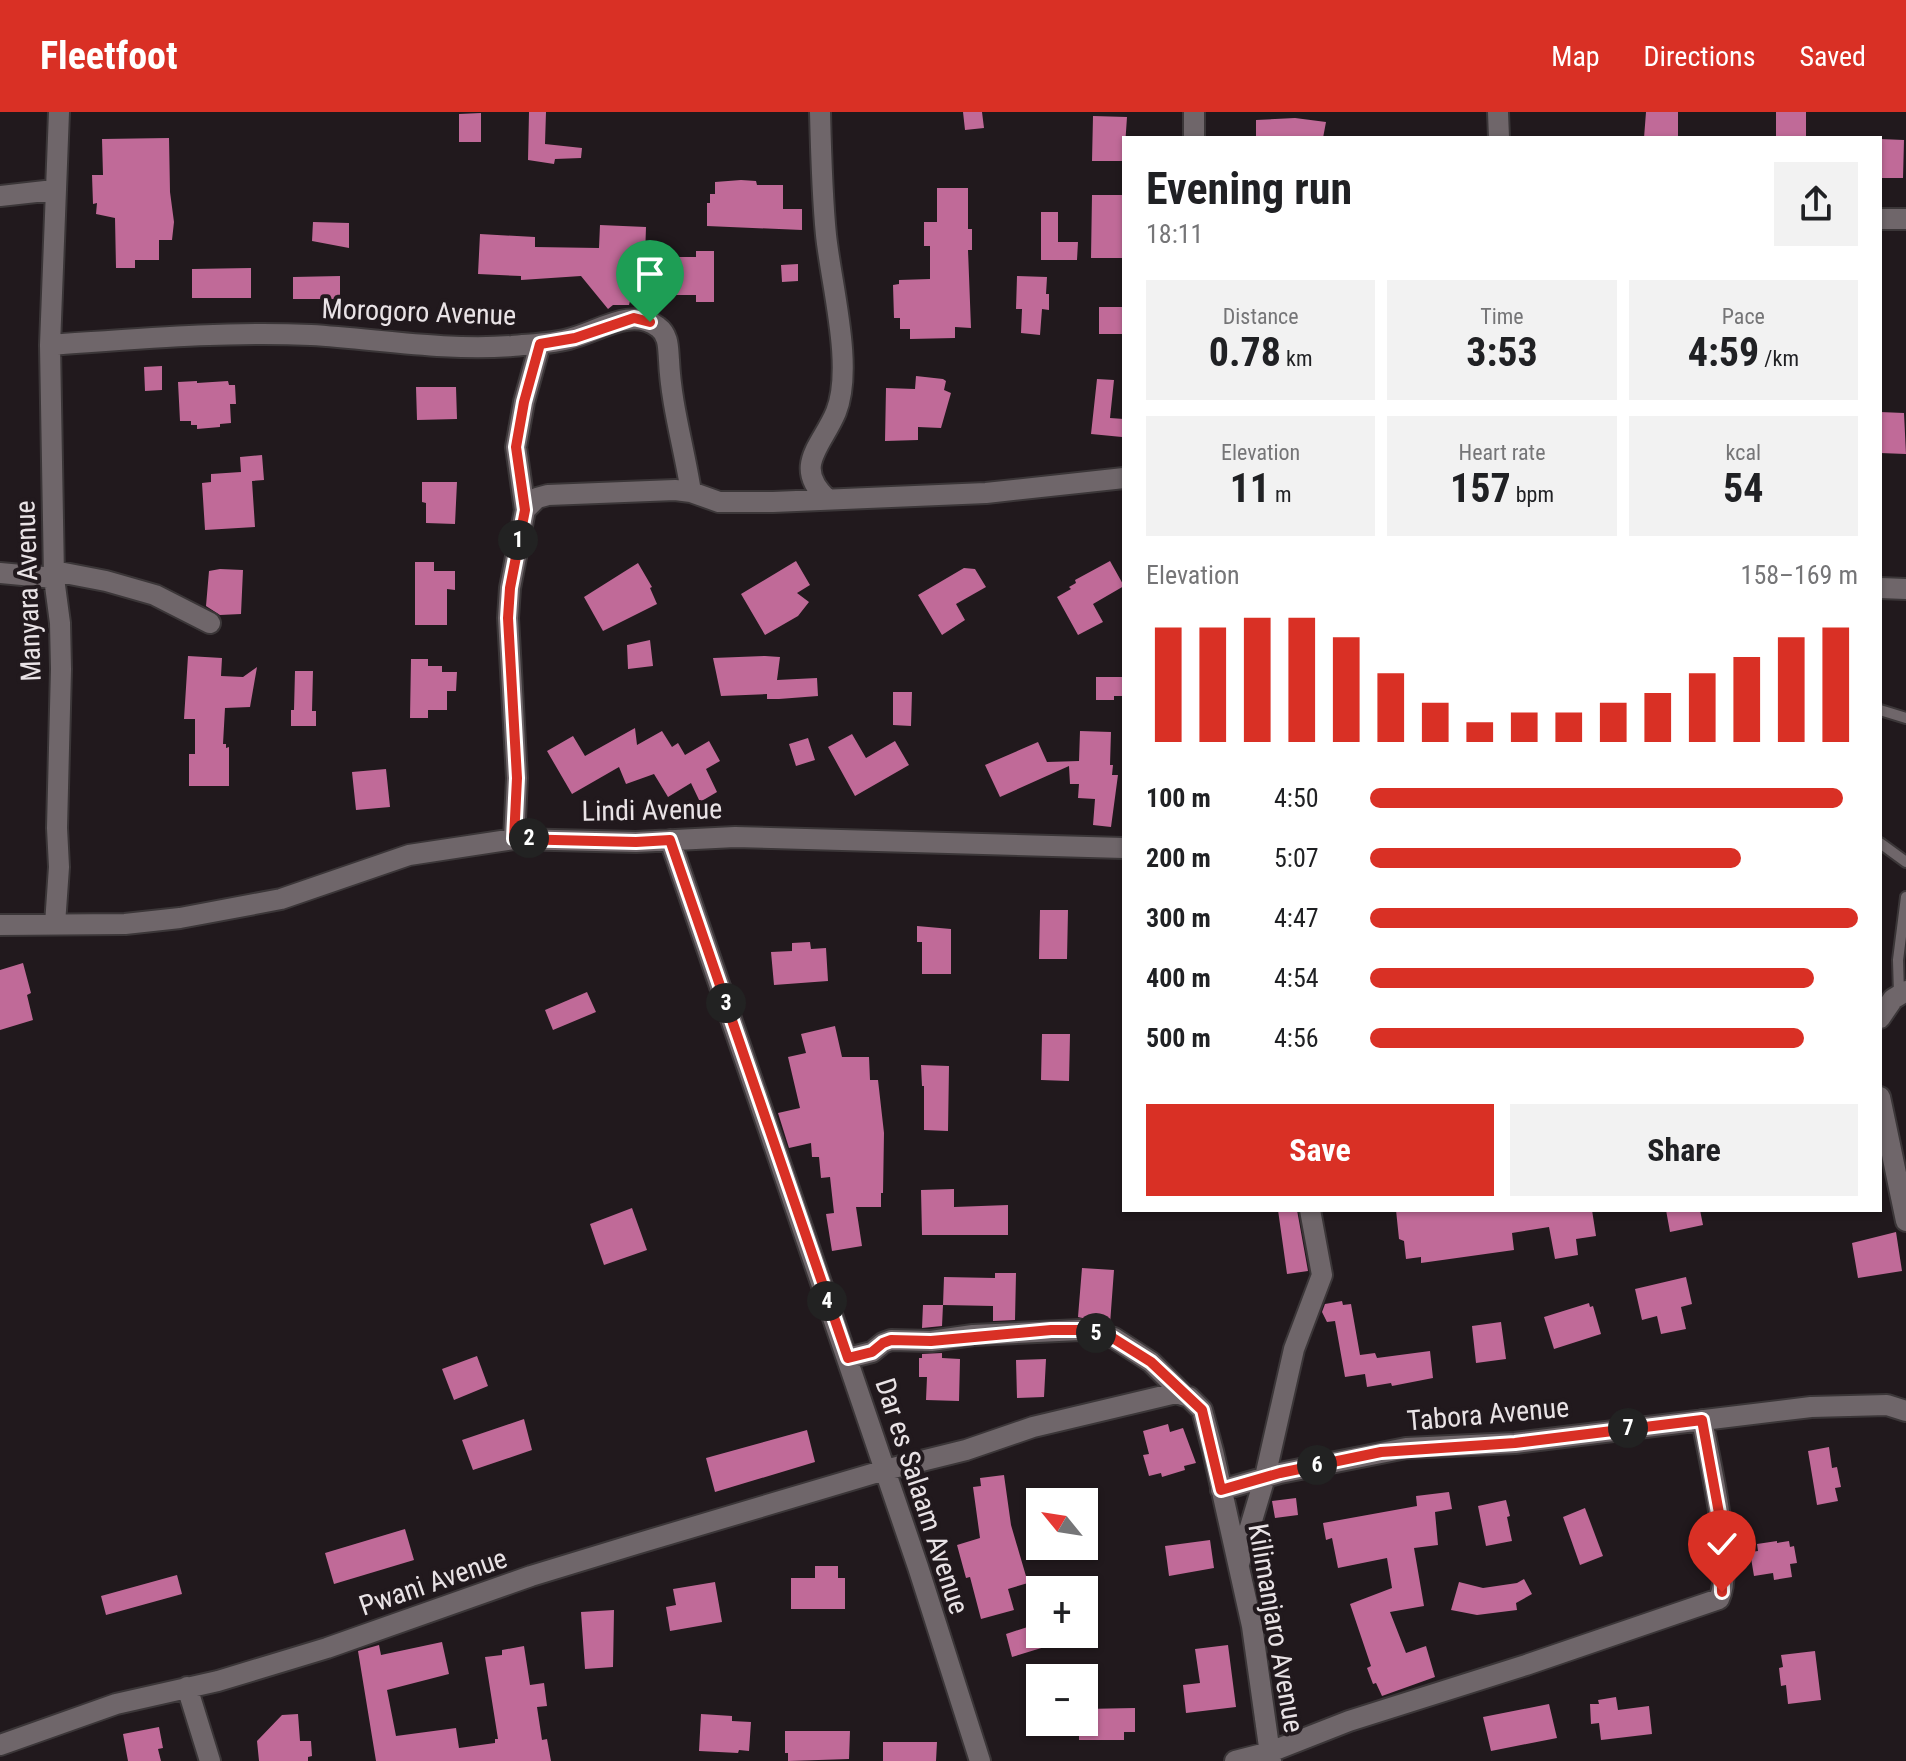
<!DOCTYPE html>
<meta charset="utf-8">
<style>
:root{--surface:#fff;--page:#f2f2f2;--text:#202124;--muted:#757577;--accent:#d93025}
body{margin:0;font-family:"Roboto Condensed",sans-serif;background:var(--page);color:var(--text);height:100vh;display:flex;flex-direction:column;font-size:30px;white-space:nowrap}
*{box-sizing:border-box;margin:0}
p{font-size:26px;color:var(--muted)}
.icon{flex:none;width:44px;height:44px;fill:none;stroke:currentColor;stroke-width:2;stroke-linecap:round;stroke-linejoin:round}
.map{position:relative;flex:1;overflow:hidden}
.details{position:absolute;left:1122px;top:24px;width:760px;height:1076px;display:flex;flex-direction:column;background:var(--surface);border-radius:0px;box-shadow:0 2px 6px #0004}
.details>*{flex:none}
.needle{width:52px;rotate:300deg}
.fabs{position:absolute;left:1026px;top:1376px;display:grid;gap:16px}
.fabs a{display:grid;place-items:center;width:72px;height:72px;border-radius:0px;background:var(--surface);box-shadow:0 2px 6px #0004;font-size:40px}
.pin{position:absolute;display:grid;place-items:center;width:68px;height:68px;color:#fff;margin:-82px -34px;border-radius:50% 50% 50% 0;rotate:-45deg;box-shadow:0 0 8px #0007}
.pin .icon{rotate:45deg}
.km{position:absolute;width:40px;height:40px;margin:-20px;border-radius:50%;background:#222;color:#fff;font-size:22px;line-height:40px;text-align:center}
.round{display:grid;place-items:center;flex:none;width:84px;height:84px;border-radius:0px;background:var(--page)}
.headline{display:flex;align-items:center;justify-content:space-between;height:136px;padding:0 24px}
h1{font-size:44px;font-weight:700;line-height:60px}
.metrics{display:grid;grid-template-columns:repeat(3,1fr);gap:12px;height:136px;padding:8px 24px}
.metrics div{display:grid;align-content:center;border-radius:0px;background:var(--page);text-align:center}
.metrics b{font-size:40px;font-weight:700}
.metrics small{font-size:22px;font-weight:400}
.metrics p{font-size:22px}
.chart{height:224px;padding:16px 24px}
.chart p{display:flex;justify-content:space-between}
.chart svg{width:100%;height:144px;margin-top:8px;stroke:var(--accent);stroke-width:6}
.button{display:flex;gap:16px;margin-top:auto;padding:16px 24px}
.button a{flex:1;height:92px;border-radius:0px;background:var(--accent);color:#fff;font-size:32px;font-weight:700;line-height:92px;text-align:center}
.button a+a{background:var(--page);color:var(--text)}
ul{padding:0 24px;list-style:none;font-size:26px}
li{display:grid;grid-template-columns:128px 96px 1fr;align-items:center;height:60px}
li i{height:20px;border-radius:10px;background:var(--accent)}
header{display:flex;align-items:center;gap:48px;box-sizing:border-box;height:112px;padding:0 40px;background:var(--accent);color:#fff}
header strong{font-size:38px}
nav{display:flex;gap:44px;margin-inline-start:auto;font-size:28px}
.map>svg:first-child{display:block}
</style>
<header>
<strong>Fleetfoot</strong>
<nav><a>Map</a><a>Directions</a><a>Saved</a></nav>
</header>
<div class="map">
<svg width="1906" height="1649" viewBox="0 0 1906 1649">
<rect width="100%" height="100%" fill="#21191d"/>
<path fill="#c06a98" d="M 529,0 L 546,0 L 545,32 L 582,36 L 581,46 L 555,47 L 554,52 L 528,48 Z
M 963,0 L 982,0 L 984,16 L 965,18 Z
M 1646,0 L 1678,0 L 1678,26 L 1644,26 Z
M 1776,0 L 1806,0 L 1806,26 L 1776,26 Z
M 481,1 L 481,30 L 459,30 L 459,2 Z
M 1093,4 L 1127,5 L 1124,49 L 1092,49 Z
M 1295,6 L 1326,10 L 1323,26 L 1256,26 L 1256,8 Z
M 169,26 L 170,80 L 174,110 L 172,128 L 159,128 L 159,148 L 135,148 L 135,156 L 116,156 L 115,106 L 96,102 L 97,91 L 93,92 L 92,63 L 103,63 L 102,27 Z
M 1880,27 L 1904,28 L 1903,66 L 1880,66 Z
M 741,68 L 756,69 L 757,73 L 783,73 L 783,97 L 802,97 L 802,118 L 707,114 L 707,91 L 710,91 L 710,82 L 715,82 L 715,70 Z
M 937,76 L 968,76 L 968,117 L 972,117 L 972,138 L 968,138 L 971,216 L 955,215 L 955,226 L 910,227 L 910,217 L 900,217 L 900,206 L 894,206 L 893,173 L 899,172 L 899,168 L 930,167 L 930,134 L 924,134 L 924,110 L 937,110 Z
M 1092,83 L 1124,83 L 1124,146 L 1091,146 Z
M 1041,100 L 1058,100 L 1058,130 L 1078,130 L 1077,148 L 1041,148 Z
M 313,110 L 349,111 L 349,136 L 312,129 Z
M 600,113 L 646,115 L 645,145 L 696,145 L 696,139 L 714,139 L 714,190 L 696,190 L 696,183 L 637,183 L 637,188 L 630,189 L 629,193 L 613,193 L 608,197 L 581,164 L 521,168 L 521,164 L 478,162 L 480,122 L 535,125 L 535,135 L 599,136 Z
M 798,152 L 798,169 L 782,170 L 781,153 Z
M 251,156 L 251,186 L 192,186 L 192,157 Z
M 340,164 L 340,187 L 293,187 L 293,165 Z
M 1017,164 L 1047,165 L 1046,182 L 1049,182 L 1049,198 L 1042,197 L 1040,223 L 1021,221 L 1022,197 L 1016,197 Z
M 1099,195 L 1124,195 L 1124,222 L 1099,222 Z
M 162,254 L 162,278 L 145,279 L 144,255 Z
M 916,264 L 943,267 L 946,269 L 944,278 L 951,281 L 941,316 L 918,315 L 918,328 L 885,329 L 886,276 L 915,277 Z
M 1097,267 L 1114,268 L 1110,306 L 1124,307 L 1122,325 L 1091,322 Z
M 197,269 L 197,271 L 228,269 L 229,273 L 235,273 L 236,292 L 230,292 L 231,311 L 220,312 L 220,315 L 197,317 L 197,313 L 191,313 L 191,309 L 180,309 L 178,270 Z
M 416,275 L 456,275 L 457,307 L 417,308 Z
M 1880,300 L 1904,301 L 1906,342 L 1880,341 Z
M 262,343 L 264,368 L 252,369 L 255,415 L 205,418 L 202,371 L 211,370 L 211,362 L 241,360 L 240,345 Z
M 422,370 L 457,370 L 455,412 L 426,411 L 426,391 L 422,390 Z
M 796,449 L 810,473 L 797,481 L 809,490 L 798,504 L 765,523 L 741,482 Z
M 1110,449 L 1124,474 L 1093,492 L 1103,510 L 1078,523 L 1057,485 L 1071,477 L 1069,475 L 1076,471 L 1075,468 Z
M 415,450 L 434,450 L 434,459 L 455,459 L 455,478 L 447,477 L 447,513 L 415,513 Z
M 638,451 L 652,475 L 650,476 L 657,492 L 603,519 L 584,485 Z
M 964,456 L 975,457 L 986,475 L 956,492 L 965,508 L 942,523 L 918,483 Z
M 220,457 L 243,458 L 241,502 L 220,503 L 206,494 L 209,459 Z
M 650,528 L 653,554 L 628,557 L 627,533 Z
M 188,544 L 222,546 L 221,564 L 243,565 L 257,555 L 250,595 L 225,596 L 223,632 L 226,632 L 226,636 L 229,635 L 229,674 L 189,674 L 189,642 L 195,642 L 195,607 L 184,607 Z
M 765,544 L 780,545 L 777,568 L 817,566 L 818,584 L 779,587 L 767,587 L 767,582 L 721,584 L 713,546 Z
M 411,547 L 428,547 L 428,554 L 442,554 L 442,560 L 457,560 L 456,579 L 447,579 L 447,598 L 428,598 L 428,606 L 410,606 Z
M 295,559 L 313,559 L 312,599 L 316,599 L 316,614 L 291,614 L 291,598 L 294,598 Z
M 1096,565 L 1124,565 L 1124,584 L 1114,584 L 1114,588 L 1096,588 Z
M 893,580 L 912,580 L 911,614 L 893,613 Z
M 635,616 L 637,633 L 662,619 L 672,635 L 678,631 L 685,643 L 709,629 L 720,649 L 706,657 L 717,680 L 700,690 L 691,671 L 668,685 L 654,662 L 626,672 L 619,655 L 572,682 L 547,639 L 573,624 L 585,644 Z
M 1080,619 L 1111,620 L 1110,653 L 1113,653 L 1112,663 L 1118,663 L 1111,715 L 1093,713 L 1095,687 L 1078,686 L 1079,672 L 1070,672 L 1069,654 L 1000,685 L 985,653 L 1038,630 L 1047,650 L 1079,649 Z
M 852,622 L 866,646 L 895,629 L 909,653 L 855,684 L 828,635 Z
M 808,626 L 815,648 L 796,654 L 789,632 Z
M 386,657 L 390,695 L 356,698 L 352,660 Z
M 1040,798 L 1068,798 L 1067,847 L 1039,847 Z
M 917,814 L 951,817 L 951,862 L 922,862 L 922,830 L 917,830 Z
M 810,830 L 811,837 L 826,836 L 828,869 L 774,873 L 771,840 L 792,839 L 792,831 Z
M 23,851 L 31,881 L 27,883 L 33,908 L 0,918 L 0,858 Z
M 587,880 L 596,900 L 553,918 L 545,898 Z
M 835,914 L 842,945 L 869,945 L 870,968 L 878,968 L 884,1021 L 883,1081 L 881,1081 L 881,1095 L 856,1095 L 862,1134 L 832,1139 L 826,1102 L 834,1101 L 830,1065 L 821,1066 L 819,1045 L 812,1045 L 811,1031 L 789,1036 L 778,1001 L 800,996 L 788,945 L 806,941 L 801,922 Z
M 1042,922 L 1070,922 L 1069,969 L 1041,968 Z
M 921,953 L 949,954 L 948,1019 L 924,1018 L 924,974 L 922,974 Z
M 954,1077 L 954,1095 L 1008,1093 L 1008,1123 L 922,1123 L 921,1078 Z
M 632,1096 L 647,1138 L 604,1153 L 590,1112 Z
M 1278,1098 L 1297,1098 L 1308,1159 L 1287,1162 Z
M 1396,1098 L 1592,1098 L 1596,1124 L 1576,1127 L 1578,1143 L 1555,1147 L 1549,1115 L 1512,1121 L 1514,1138 L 1421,1151 L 1421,1145 L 1406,1147 L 1404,1129 L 1399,1127 Z
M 1666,1098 L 1700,1098 L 1703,1113 L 1670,1120 Z
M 1896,1120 L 1902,1159 L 1858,1166 L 1852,1131 Z
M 1082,1156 L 1114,1158 L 1110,1212 L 1078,1205 Z
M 995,1161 L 1016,1161 L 1015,1208 L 993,1209 L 993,1194 L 943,1193 L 944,1165 L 995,1166 Z
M 1686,1165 L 1692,1192 L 1681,1195 L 1686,1217 L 1661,1222 L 1657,1204 L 1642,1208 L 1635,1177 Z
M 1342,1189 L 1343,1193 L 1351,1192 L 1360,1243 L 1375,1241 L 1377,1246 L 1430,1239 L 1433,1266 L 1392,1274 L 1391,1271 L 1367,1275 L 1365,1262 L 1345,1265 L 1335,1209 L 1327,1210 L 1322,1200 L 1325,1192 Z
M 1589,1191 L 1590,1195 L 1593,1194 L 1601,1222 L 1554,1237 L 1544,1205 Z
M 923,1193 L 943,1193 L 942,1214 L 922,1216 Z
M 1501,1210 L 1506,1247 L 1476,1251 L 1472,1214 Z
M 942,1241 L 942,1246 L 960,1247 L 959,1289 L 926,1288 L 927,1265 L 919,1265 L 919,1246 L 922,1246 L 922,1242 Z
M 477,1244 L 488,1274 L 454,1288 L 442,1257 Z
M 1046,1247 L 1044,1285 L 1017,1286 L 1016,1248 Z
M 524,1307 L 532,1338 L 473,1358 L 462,1328 Z
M 1168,1312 L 1170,1320 L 1183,1316 L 1196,1351 L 1184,1354 L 1185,1358 L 1162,1365 L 1161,1361 L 1149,1364 L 1143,1343 L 1149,1342 L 1143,1319 Z
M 807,1318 L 815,1350 L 715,1380 L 706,1346 Z
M 1829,1335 L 1832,1356 L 1837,1355 L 1841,1375 L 1835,1376 L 1838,1389 L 1817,1393 L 1808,1339 Z
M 1004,1363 L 1011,1413 L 1028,1471 L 1008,1477 L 1014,1498 L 981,1507 L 970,1465 L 966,1466 L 957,1433 L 980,1426 L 973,1375 L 981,1374 L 980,1366 Z
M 1449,1380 L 1452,1397 L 1435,1400 L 1438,1433 L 1414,1436 L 1424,1494 L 1390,1500 L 1406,1541 L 1426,1534 L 1435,1565 L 1382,1584 L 1376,1571 L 1373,1572 L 1367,1556 L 1371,1554 L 1350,1492 L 1392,1476 L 1387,1446 L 1338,1456 L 1332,1426 L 1326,1428 L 1323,1411 L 1417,1394 L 1416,1384 Z
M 1296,1386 L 1298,1403 L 1275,1406 L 1272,1389 Z
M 1506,1388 L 1510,1404 L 1507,1405 L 1512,1429 L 1486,1434 L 1478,1394 Z
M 1585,1396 L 1603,1444 L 1580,1453 L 1563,1405 Z
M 405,1417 L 414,1448 L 334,1472 L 325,1441 Z
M 1210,1428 L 1214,1456 L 1169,1464 L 1165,1434 Z
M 1777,1429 L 1777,1431 L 1789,1429 L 1790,1435 L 1794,1434 L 1797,1451 L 1790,1452 L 1792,1465 L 1774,1468 L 1773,1461 L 1754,1464 L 1750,1440 L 1758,1439 L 1757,1432 Z
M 815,1454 L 838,1454 L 838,1466 L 845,1466 L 845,1497 L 791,1497 L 791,1466 L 815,1466 Z
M 177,1463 L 182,1482 L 106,1503 L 101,1484 Z
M 1524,1467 L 1532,1482 L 1516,1491 L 1517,1498 L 1477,1503 L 1451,1498 L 1459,1470 L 1483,1476 L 1517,1471 Z
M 715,1470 L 722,1510 L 670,1519 L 666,1495 L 676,1493 L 673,1477 Z
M 614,1498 L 613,1555 L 585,1557 L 581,1500 Z
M 1040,1511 L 1040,1522 L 1074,1522 L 1074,1526 L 1012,1545 L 1006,1522 Z
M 442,1530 L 449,1562 L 387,1578 L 396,1624 L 456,1616 L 459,1636 L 495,1631 L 495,1627 L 498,1627 L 485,1545 L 502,1543 L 502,1538 L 524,1534 L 530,1573 L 544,1571 L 547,1594 L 537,1595 L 542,1628 L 547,1627 L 551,1649 L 376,1649 L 358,1539 L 379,1533 L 381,1543 Z
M 1228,1533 L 1236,1595 L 1186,1601 L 1183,1573 L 1200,1571 L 1195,1537 Z
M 1815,1539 L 1821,1588 L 1788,1592 L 1786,1573 L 1781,1574 L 1779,1556 L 1783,1555 L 1781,1543 Z
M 1616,1585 L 1618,1598 L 1649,1594 L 1652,1622 L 1601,1628 L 1599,1611 L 1591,1612 L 1590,1592 L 1599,1592 L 1598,1588 Z
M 1549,1592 L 1557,1626 L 1491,1639 L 1483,1605 Z
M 1135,1596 L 1135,1620 L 1124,1620 L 1124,1628 L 1079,1628 L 1079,1610 L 1084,1610 L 1084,1597 Z
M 298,1602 L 300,1629 L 311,1629 L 312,1644 L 308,1645 L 308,1649 L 259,1649 L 257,1629 L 282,1603 Z
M 701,1602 L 732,1604 L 732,1609 L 751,1610 L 749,1639 L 739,1638 L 738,1641 L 699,1639 Z
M 159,1615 L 163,1636 L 158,1637 L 161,1649 L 128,1649 L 123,1622 Z
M 785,1619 L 850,1619 L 849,1647 L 788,1649 L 788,1641 L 785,1641 Z
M 883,1630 L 937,1630 L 936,1649 L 883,1649 Z"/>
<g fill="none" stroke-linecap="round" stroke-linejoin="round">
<g stroke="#3b3638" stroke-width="14">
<path id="lane" d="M 1880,598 L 1906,606
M 1880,731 L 1906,750
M 1899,882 L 1898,848 L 1906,785"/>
</g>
<g stroke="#3b3638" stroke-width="24">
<path id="street" d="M 820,0 C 821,41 822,83 826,123 C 831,172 854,255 836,300 C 822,334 792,354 827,387
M 1194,0 L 1194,26
M 1498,0 L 1499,26
M 0,84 L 54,78
M 1880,107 L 1906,107
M 50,233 C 137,227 224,219 311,223 C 378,227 444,239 512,234 C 532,232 553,232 572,226 C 599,219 632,195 658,215 C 669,223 668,236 669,248 C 671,293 684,335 691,380
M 525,398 L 516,335 L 524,290 L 540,232
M 54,459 L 106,469 L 155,483 L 210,511
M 0,461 L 54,466
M 1880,476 L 1906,477
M 514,727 L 517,666 L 508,506 L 510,476 L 525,398 L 537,386 L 548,383 L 675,378 L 691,380 L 719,390 L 773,390 L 986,381 L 1124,366
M 670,728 L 918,1455 L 980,1649
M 55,812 L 59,755 L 57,716 L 61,557 L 60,511 L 54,466 L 50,233 L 59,0
M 0,813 L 125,812 L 180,806 L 281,787 L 409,743 L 514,727 L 636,730 L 735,725 L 1124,736
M 1880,906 L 1893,887 L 1906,879
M 1880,985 L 1906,1109
M 848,1246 L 872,1240 L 883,1231 L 891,1228 L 931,1229 L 973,1223 L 1080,1218 L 1114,1226 L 1151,1250 L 1183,1282
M 1221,1378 L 1280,1361 L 1406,1336 L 1515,1331 L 1811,1295 L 1887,1293 L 1906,1299
M 1239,1452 L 1265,1365 L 1294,1237 L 1322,1163 L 1310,1098
M 187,1575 L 210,1649
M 0,1633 L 116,1592 L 218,1569 L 327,1536 L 531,1464 L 636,1432 L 885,1358 L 966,1338 L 1033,1315 L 1176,1281 L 1189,1285 L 1202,1298 L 1213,1339 L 1252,1514 L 1271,1649
M 1235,1649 L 1270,1640 L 1349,1609 L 1526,1553 L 1719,1487 C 1735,1453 1709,1347 1702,1308"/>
</g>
<use href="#lane" stroke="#6f666a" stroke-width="10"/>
<use href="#street" stroke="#6f666a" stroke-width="20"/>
</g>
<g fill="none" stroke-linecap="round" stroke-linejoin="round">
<g stroke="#fff" stroke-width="16">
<path id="route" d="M 650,210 L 634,206 L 575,226 L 540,232 L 524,290 L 516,335 L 525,398 L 510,476 L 508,506 L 517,666 L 514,727 L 636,730 L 670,728 L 848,1246 L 872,1240 L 883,1231 L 891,1228 L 931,1229 L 1051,1218 L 1080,1218 L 1108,1223 L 1151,1250 L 1202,1298 L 1221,1378 L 1280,1361 L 1381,1340 L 1515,1331 L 1702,1308 L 1721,1412 L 1722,1480"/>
</g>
<use href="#route" stroke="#d93025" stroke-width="10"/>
</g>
<g text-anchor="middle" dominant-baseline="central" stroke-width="8" stroke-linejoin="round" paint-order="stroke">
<g font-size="28" fill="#e9e3e6" stroke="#21191d">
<text transform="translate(419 200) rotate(2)">Morogoro Avenue</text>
<text transform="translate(28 479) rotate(-92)">Manyara Avenue</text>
<text transform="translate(652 698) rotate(-1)">Lindi Avenue</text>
<text transform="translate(1488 1302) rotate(-5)">Tabora Avenue</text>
<text transform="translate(922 1384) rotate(72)">Dar es Salaam Avenue</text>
<text transform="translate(433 1470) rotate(-19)">Pwani Avenue</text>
<text transform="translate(1276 1516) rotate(80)">Kilimanjaro Avenue</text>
</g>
</g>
</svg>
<div class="fabs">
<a><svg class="needle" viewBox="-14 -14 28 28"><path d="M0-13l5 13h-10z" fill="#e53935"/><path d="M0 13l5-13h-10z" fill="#757577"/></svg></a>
<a>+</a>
<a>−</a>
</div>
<div class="pin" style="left:650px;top:210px;background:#1e9e55"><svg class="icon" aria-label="arrive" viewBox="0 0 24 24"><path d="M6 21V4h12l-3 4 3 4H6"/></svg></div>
<div class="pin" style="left:1722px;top:1480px;background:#d93025"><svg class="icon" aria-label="check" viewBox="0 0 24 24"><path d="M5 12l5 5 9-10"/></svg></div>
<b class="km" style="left:518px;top:428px">1</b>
<b class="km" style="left:529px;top:726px">2</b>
<b class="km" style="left:726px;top:891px">3</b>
<b class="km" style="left:827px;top:1189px">4</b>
<b class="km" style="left:1096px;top:1221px">5</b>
<b class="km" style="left:1317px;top:1353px">6</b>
<b class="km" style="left:1628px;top:1316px">7</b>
<section class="details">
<div class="headline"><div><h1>Evening run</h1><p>18:11</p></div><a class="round"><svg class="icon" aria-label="share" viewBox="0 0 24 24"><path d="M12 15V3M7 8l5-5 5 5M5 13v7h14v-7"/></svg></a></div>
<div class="metrics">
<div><p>Distance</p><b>0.78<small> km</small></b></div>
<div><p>Time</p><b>3:53</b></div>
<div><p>Pace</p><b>4:59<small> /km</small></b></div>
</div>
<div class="metrics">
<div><p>Elevation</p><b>11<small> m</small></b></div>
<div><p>Heart rate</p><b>157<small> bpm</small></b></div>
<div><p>kcal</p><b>54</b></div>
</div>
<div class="chart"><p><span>Elevation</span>158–169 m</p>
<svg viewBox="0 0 160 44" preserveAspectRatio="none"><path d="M5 44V9M15 44V9M25 44V6M35 44V6M45 44V12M55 44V23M65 44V32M75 44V38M85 44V35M95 44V35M105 44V32M115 44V29M125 44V23M135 44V18M145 44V12M155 44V9"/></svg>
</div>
<ul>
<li><b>100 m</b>4:50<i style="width:97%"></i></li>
<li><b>200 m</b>5:07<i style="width:76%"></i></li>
<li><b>300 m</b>4:47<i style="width:100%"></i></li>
<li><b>400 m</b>4:54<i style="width:91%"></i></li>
<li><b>500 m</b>4:56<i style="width:89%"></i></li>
</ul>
<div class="button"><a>Save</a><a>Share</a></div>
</section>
</div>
